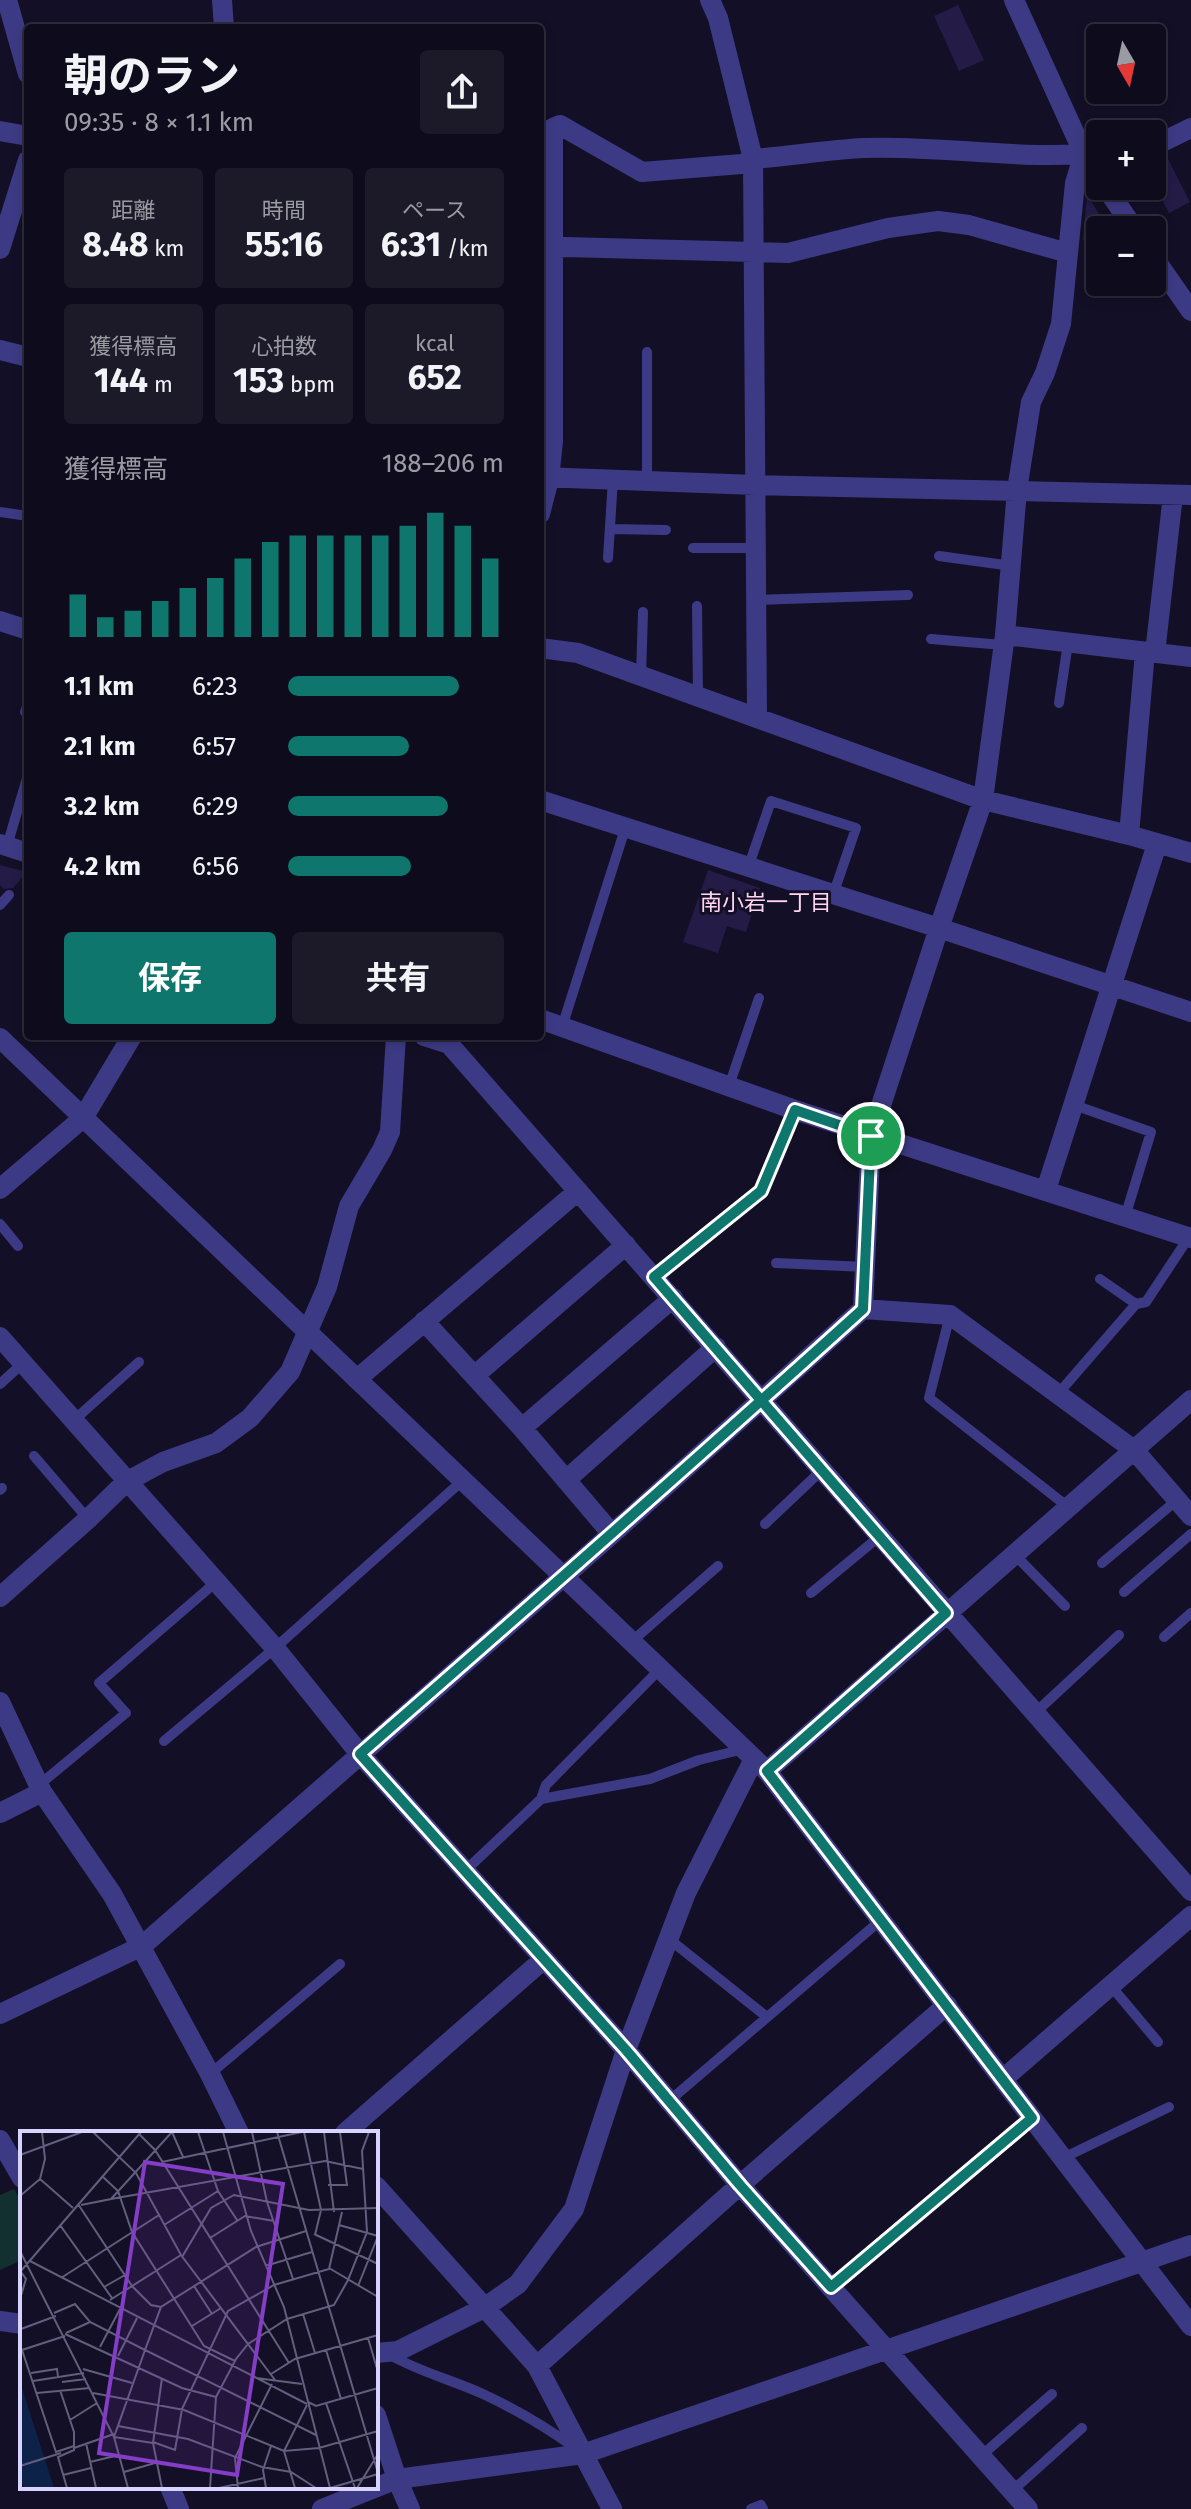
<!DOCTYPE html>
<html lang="ja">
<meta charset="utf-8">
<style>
:root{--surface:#0e0b1c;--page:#1c1929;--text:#f1f3f6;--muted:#9b9ba3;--line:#2e2b3b;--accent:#0f766e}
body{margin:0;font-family:"Fira Sans","Noto Sans JP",sans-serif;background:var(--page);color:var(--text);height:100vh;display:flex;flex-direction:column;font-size:30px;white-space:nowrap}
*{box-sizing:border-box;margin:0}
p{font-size:26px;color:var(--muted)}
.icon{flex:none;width:44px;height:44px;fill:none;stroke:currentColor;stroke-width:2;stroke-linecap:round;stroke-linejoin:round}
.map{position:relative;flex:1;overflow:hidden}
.drawer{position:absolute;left:24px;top:24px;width:520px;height:1016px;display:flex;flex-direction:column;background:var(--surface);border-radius:8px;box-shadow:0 4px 12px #0003,0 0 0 2px var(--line)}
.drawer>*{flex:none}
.needle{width:52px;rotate:171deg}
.fabs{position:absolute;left:1086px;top:24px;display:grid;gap:16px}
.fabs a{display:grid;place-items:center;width:80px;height:80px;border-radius:8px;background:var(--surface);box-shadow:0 4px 12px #0003,0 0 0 2px var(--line);font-size:40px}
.pin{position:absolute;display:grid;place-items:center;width:68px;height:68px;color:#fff;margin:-34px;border:4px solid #fff;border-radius:50%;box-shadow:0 2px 8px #0007}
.round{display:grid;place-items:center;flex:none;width:84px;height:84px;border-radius:8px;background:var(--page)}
.head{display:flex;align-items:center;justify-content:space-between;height:136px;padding:0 40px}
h1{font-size:44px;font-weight:700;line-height:60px}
.figures{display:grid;grid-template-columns:repeat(3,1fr);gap:12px;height:136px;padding:8px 40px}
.figures div{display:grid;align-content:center;border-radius:8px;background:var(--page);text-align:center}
.figures b{font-size:34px;font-weight:700}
.figures small{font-size:22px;font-weight:400}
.figures p{font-size:22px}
.chart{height:224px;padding:16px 40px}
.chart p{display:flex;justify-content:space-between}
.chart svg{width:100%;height:144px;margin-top:8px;stroke:var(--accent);stroke-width:6}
.action{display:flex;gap:16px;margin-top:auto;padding:16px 40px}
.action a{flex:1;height:92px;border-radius:8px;background:var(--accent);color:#fff;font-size:32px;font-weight:700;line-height:92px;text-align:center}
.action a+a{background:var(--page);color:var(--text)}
ul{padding:0 40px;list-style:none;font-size:26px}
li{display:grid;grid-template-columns:128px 96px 1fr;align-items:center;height:60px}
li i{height:20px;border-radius:10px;background:var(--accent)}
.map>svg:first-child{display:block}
</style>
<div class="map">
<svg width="1191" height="2509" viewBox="0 0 1191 2509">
<rect width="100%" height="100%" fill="#130f26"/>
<path fill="#12302f" d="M 14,2189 L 22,2203 L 22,2260 L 0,2270 L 0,2195 Z"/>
<path fill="#241b47" d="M 958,5 L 984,60 L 959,71 L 934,16 Z
M 1166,155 L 1190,202 L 1169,213 L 1152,180 L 1152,161 Z
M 1087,194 L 1103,221 L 1100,227 L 1100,249 L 1083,240 Z
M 0,865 L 27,872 L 13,888 L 4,889 L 0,885 Z
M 708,870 L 760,888 L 746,932 L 727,926 L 718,953 L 683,942 Z"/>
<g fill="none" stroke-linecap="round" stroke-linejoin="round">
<path stroke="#3d3a85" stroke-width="10" d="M 647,480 L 647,352
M 0,512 L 28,516
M 610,529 L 666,530
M 693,548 L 756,548
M 939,556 L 1012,566
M 608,558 L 613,479
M 756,600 L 908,595
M 697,606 L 698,696
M 931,639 L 1003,645
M 641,676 L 643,612
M 1059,703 L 1068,643
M 25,712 L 28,704
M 7,846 L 28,775
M 748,868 L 771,801 L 856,828 L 833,895
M 0,905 L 9,895
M 562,1027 L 625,829
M 729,1086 L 759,998
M 1074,1105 L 1151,1132 L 1125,1217
M 0,1224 L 18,1246
M 776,1263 L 866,1267
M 654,1277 L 761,1191 L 795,1110
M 1100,1279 L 1136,1304 L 1146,1302 L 1189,1237
M 950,1315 L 929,1398 L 1068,1507
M 0,1384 L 23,1363
M 1057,1395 L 1136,1304
M 73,1421 L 139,1362
M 34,1456 L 88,1519
M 0,1490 L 2,1488
M 765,1524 L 822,1470
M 1014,1554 L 1065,1606
M 1102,1563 L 1177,1500
M 1124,1592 L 1191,1534
M 811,1593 L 880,1536
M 1164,1637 L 1191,1613
M 631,1642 L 718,1566
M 1035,1713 L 1119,1635
M 164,1741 L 275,1648 L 462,1481
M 39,1785 L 126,1713 L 99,1683 L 216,1582
M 541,1799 L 546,1785 L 660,1669
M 465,1871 L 541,1799 L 650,1779 L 699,1760 L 744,1749
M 669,1939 L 767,2017
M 1111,1986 L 1158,2042
M 210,2074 L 340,1964
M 669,2101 L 881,1920
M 1063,2158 L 1169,2107
M 831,2287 L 1032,2118
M 390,2355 C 420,2372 452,2380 483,2394 C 515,2409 546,2427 575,2448
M 981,2456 L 1052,2394
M 1012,2491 L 1082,2428
M 751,2509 L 761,2505 L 763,2509"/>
<path stroke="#3d3a85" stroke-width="20" d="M 222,0 L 224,28
M 710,0 L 718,18 L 753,159 L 757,717
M 0,131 L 28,136
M 540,250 L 565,247 L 788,253 L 888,228 L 938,221 L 969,225 L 1068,253
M 0,350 L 28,357
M 540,477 L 756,485 L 1191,495
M 1017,490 L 1005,635 L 983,800 L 939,928 L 1191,1012
M 540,514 L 549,479 L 553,441 L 553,128 L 560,125 L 642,172 L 754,163
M 0,621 L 28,630
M 1005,635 L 1191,657
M 540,648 L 578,653 L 983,800 L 1129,835 L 1191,853
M 1155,653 L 1173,495
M 1129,835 L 1145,652
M 0,844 L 28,853
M 540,1019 L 795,1110 L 1191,1238
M 424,1036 L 449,1044 L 1191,1891
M 0,1189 L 83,1118 L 132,1036
M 1046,1190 L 1157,844
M 863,1309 L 950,1315 L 1134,1450 L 1191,1516
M 424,1321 L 522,1428 L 612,1534
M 0,1337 L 275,1648 L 360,1754 L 626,2050 L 740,2185 L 1028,2509
M 474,1376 L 626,1245
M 357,1379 L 578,1191
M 522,1428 L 673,1298
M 566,1480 L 716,1347
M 0,1597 L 88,1519 L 126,1482 L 163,1462 L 216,1443 L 250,1418 L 290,1372 L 327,1287 L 349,1206 L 382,1150 L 390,1132 L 396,1036
M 767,1771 L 1191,1400
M 0,1813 L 42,1792
M 0,2014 L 142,1946 L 612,1534 L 863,1309 L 871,1136 L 939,928 L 540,800
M 1003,2079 L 1191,1916
M 345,2133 L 544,1959
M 0,2140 L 22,2178
M 376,2186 L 537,2366 L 612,2509
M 0,2321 L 22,2324
M 376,2353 L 398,2351 L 484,2308 L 518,2284 L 574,2209 L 626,2050 L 686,1893 L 754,1759
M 537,2366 L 740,2185 L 947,2005
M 170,2487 L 179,2509
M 322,2509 L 397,2479 L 583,2454 L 1191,2245"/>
<path stroke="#3d3a85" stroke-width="20" d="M 7,0 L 28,74
M 1014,0 L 1084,154 L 1100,178
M 1152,147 L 1191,128
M 753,159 C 790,156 827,150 863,148 C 937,145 1010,159 1084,154 L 1075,183 L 1061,324 L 1045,373 L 1031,402 L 1017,490
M 1105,186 L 1135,230
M 0,249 L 28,160
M 1152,255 L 1191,311
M 0,1038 L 767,1771 L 1191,2326
M 0,1702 L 42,1792 L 112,1894 L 210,2074 L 239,2133
M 376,2415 L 397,2479 L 410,2509"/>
</g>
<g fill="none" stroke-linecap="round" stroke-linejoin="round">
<g stroke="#fff" stroke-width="16">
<path id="route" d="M 871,1136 L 863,1309 C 697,1459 529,1607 360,1754 L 626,2050 L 740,2185 L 831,2287 L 1032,2118 L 767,1771 L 946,1613 L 654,1277 L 761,1191 L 795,1110 L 871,1136"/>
</g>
<use href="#route" stroke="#0f766e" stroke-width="10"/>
</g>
<g text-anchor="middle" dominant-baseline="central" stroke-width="6" stroke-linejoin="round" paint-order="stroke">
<g font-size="22" fill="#ffd6f0" stroke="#130f26">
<text x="766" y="902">南小岩一丁目</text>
</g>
</g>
<g transform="translate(20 2131)">
<rect width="358" height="358" fill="#130f26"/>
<path d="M 0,241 L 2,257 L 34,357 L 4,357 L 0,346 Z" fill="#0c2248"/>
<path fill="none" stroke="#625e7d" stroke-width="2" d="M 73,1 L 116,42 L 161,124 L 255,249M 152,1 L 163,26M 178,1 L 198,60 L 217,89M 203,1 L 231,100 L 264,176 L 310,357M 232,1 L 247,71 L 273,148M 257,1 L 358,342M 284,1 L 301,79 L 295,104M 304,1 L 314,81M 119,3 L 135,19 L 269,232M 0,24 L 62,1M 142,31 L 282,1M 82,45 L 98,60 L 112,101 L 184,215 L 215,230M 20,48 L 53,77M 308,54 L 327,54 L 320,1M 0,65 L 20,48 L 25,28 L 22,1M 91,68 L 305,30 L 343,38M 58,73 L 112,155 L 131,174 L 141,176M 61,74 L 91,68 L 152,1M 40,94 L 92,167M 144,94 L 198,60M 319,94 L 358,105M 286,100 L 236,116 L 141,176 L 125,219 L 296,304M 294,103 L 358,133M 190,107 L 225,85 L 254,90M 0,120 L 94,306 L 108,357M 162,126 L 191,77 L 214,64 L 289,79 L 358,77M 10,130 L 287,273M 245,135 L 292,121M 309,137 L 358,166M 0,141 L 121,1M 41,147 L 139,84M 174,155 L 192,183M 338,155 L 358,105M 84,156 L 105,144M 0,168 L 6,148 L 1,141M 90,169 L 161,124M 34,182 L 55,173 L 70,191 L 125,219 L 94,306 L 133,312M 283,183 L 295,222M 172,195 L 201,177M 1,198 L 36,185M 46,202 L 70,191M 45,203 L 162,257 L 196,266M 45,205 L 2,219 L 36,321 L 54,315M 348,207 L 358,241M 80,216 L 100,178M 306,219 L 321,268M 98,225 L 117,187M 63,238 L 112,252M 11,242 L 37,238 L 38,246M 251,243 L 275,228 L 358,204M 142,247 L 133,312 L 142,357M 236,247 L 282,253M 13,250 L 64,242M 42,251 L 66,248M 40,259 L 54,301 L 54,319 L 38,326 L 47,357M 17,262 L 70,257M 73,262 L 164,279 L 264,320 L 299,317 L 358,300M 288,271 L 296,275 L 358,257M 306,272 L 335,357M 50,289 L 77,272M 98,295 L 168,308 L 242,336 L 271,341 L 296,357M 133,311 L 155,319 L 162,278 L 208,180 L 254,154 L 309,138 L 322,81M 66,312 L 76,357M 54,317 L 94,303M 70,331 L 99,324M 0,335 L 41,322M 104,341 L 135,332M 43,344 L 71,337M 190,357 L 196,266 L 216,228 L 228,213 L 267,188 L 314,174 L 328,149 L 347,101 L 342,20 L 349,1M 199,357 L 244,347M 218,357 L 215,327 L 252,253M 246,357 L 243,339 L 251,315M 275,357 L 264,320 L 287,274M 310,357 L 358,343M 337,357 L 358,323"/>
<path fill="#843dc5" fill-opacity="0.15" stroke="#843dc5" stroke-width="4" d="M 125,31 L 263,53 L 217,344 L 79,322 Z"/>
<rect width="358" height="358" fill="none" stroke="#d9d4ff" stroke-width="4"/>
</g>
</svg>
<div class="fabs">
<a><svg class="needle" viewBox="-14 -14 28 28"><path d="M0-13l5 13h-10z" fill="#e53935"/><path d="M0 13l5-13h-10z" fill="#9b9ba3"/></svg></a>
<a>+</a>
<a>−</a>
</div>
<div class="pin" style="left:871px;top:1136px;background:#1e9e55"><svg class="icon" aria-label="arrive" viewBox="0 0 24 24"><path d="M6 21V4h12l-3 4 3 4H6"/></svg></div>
<section class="drawer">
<div class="head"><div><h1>朝のラン</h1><p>09:35 · 8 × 1.1 km</p></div><a class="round"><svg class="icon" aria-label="share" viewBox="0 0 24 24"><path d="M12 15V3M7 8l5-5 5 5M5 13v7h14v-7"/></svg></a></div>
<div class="figures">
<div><p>距離</p><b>8.48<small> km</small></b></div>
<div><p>時間</p><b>55:16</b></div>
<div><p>ペース</p><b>6:31<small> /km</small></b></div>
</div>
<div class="figures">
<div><p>獲得標高</p><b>144<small> m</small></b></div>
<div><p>心拍数</p><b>153<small> bpm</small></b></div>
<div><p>kcal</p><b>652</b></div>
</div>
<div class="chart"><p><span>獲得標高</span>188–206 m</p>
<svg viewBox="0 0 160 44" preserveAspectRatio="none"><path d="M5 44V31M15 44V38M25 44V36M35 44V33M45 44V29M55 44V26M65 44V20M75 44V15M85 44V13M95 44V13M105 44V13M115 44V13M125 44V10M135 44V6M145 44V10M155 44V20"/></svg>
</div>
<ul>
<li><b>1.1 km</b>6:23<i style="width:79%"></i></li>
<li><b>2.1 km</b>6:57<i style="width:56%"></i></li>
<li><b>3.2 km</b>6:29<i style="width:74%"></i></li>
<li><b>4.2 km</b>6:56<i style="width:57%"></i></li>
</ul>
<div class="action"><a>保存</a><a>共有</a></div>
</section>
</div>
